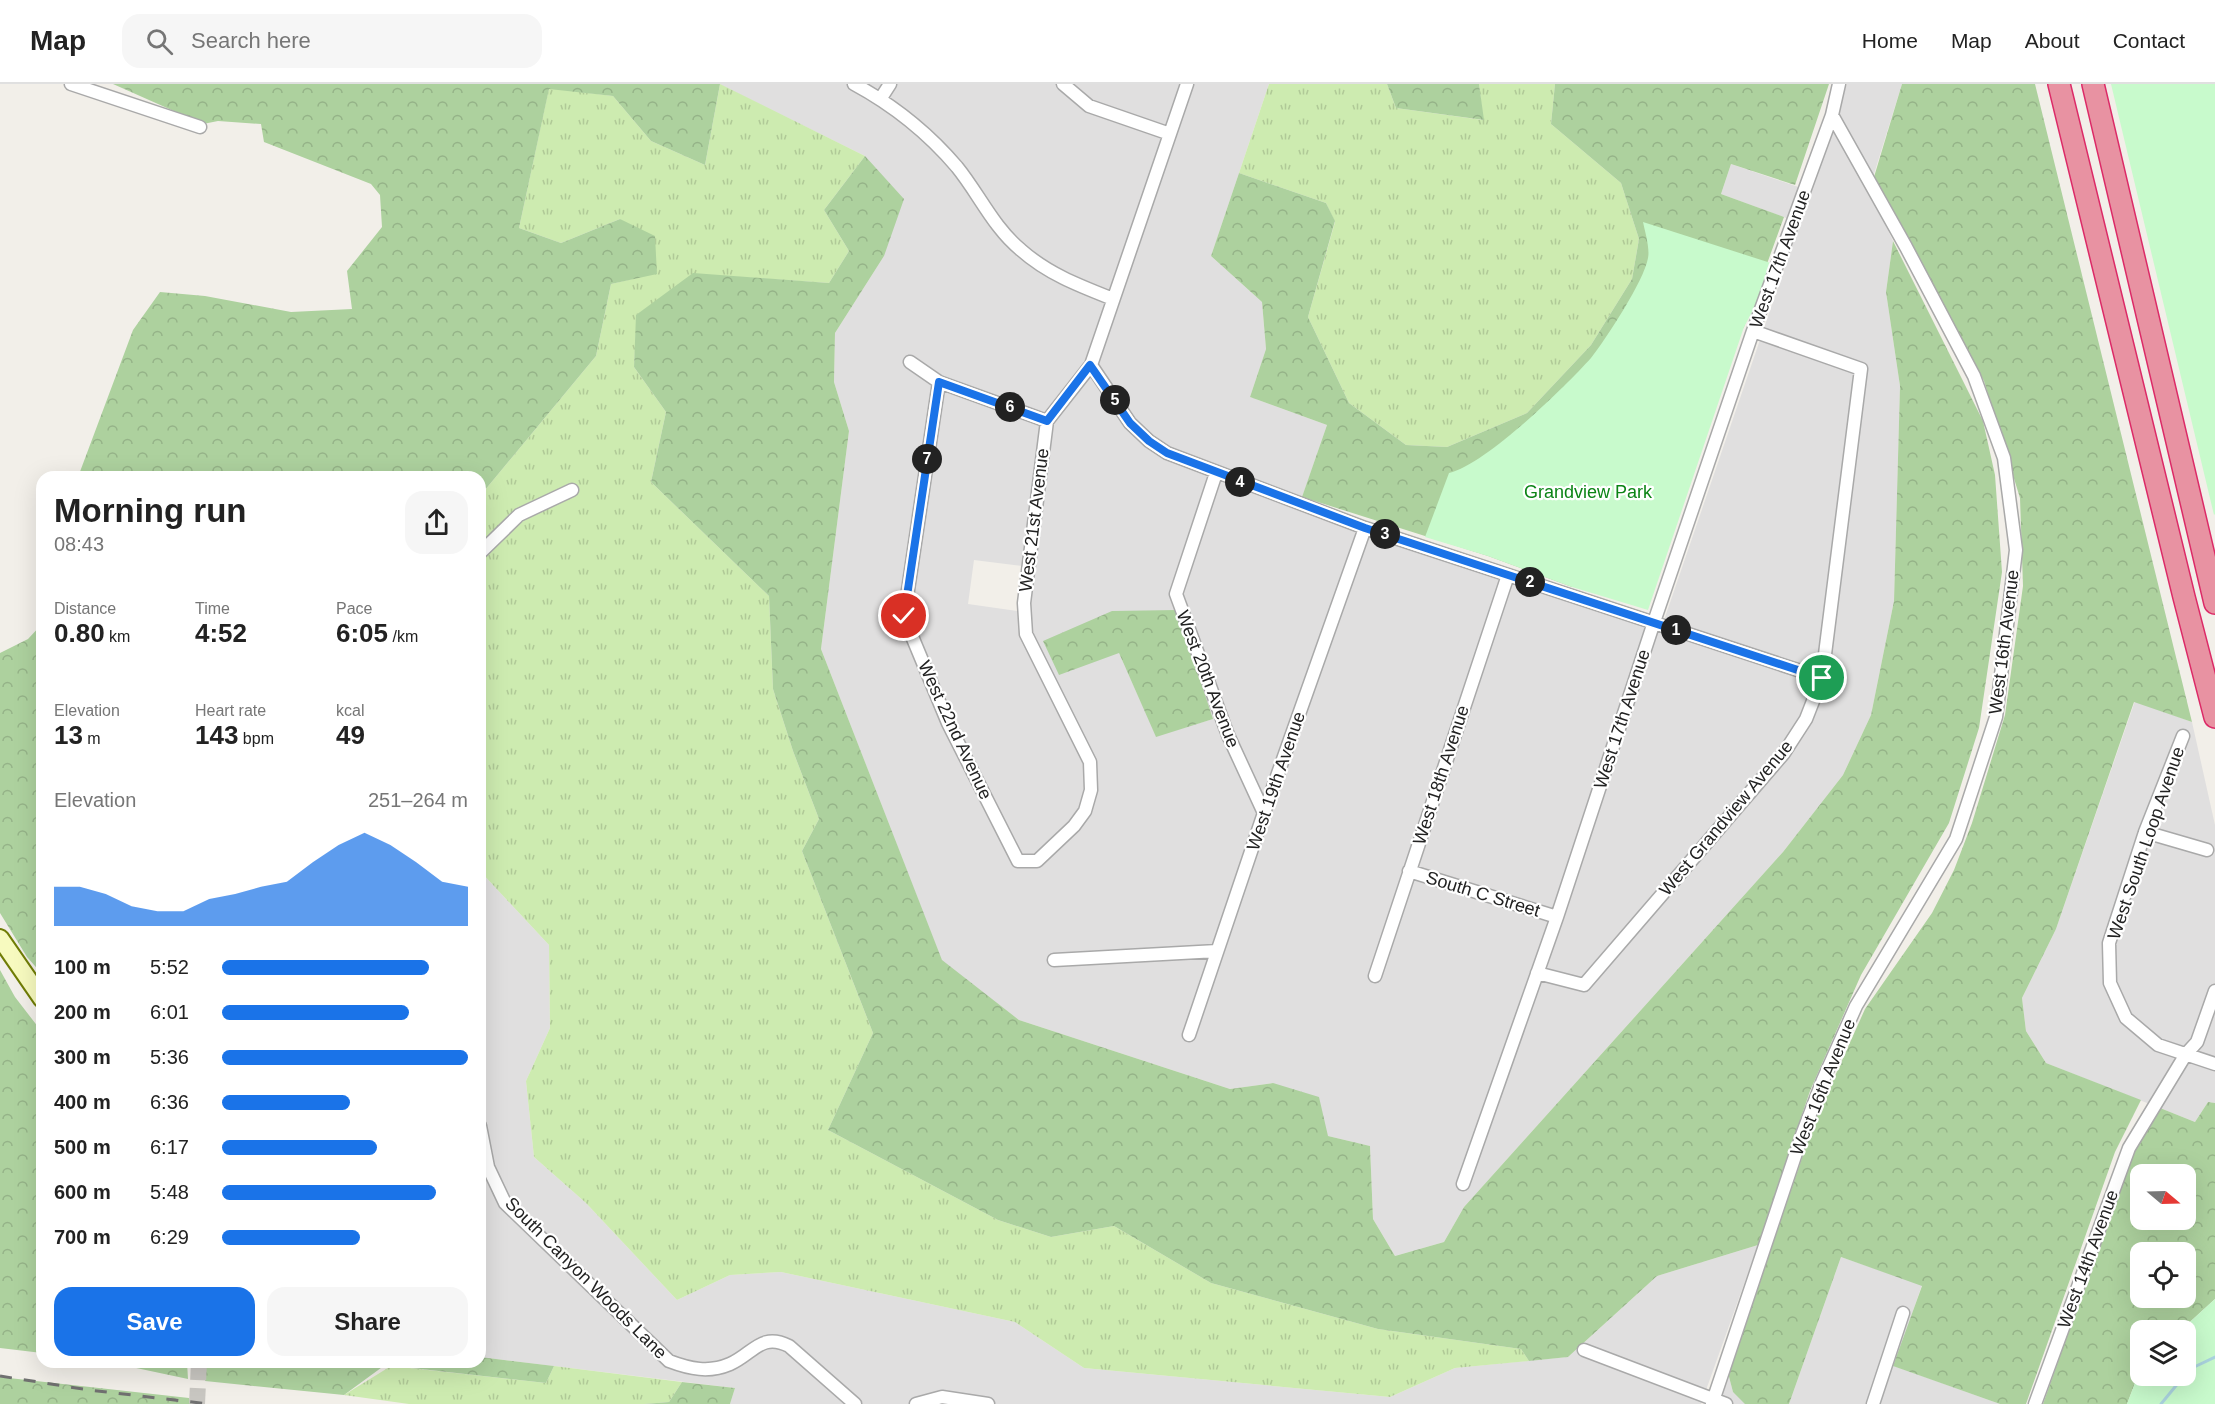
<!DOCTYPE html>
<meta charset="utf-8">
<style>
:root{--surface:#fff;--page:#f6f6f6;--text:#222;--muted:#767676;--line:#e0e0e0;--accent:#1a73e8}
body{margin:0;font-family:Arial,sans-serif;background:var(--page);color:var(--text);height:100vh;display:flex;flex-direction:column;font-size:22px;white-space:nowrap}
*{box-sizing:border-box;margin:0}
p{font-size:20px;color:var(--muted)}
.icon{flex:none;width:33px;height:33px;fill:none;stroke:currentColor;stroke-width:2;stroke-linecap:round;stroke-linejoin:round}
.map{position:relative;flex:1;overflow:hidden}
.side{position:absolute;left:36px;top:387px;width:450px;height:897px;display:flex;flex-direction:column;background:var(--surface);border-radius:18px;box-shadow:0 6px 24px #0002}
.side>*{flex:none}
.needle{width:39px;rotate:109deg}
.controls{position:absolute;left:2130px;top:1080px;display:grid;gap:12px}
.controls a{display:grid;place-items:center;width:66px;height:66px;border-radius:12px;background:var(--surface);box-shadow:0 6px 24px #0002;font-size:30px}
.pin{position:absolute;display:grid;place-items:center;width:51px;height:51px;color:#fff;margin:-26px;border:3px solid #fff;border-radius:50%;box-shadow:0 2px 6px #0007}
.km{position:absolute;width:30px;height:30px;margin:-15px;border-radius:50%;background:#222;color:#fff;font-size:16px;line-height:30px;text-align:center}
.round{display:grid;place-items:center;flex:none;width:63px;height:63px;border-radius:18px;background:var(--page)}
.head{display:flex;align-items:center;justify-content:space-between;height:102px;padding:0 18px}
h1{font-size:33px;font-weight:700;line-height:45px}
.figures{display:grid;grid-template-columns:repeat(3,1fr);gap:9px;height:102px;padding:6px 18px}
.figures div{display:grid;align-content:center}
.figures b{font-size:26px;font-weight:700}
.figures small{font-size:16px;font-weight:400}
.figures p{font-size:16px}
.chart{height:168px;padding:12px 18px}
.chart p{display:flex;justify-content:space-between}
.chart svg{width:100%;height:108px;margin-top:6px;fill:var(--accent);opacity:.7}
.action{display:flex;gap:12px;margin-top:auto;padding:12px 18px}
.action a{flex:1;height:69px;border-radius:18px;background:var(--accent);color:#fff;font-size:24px;font-weight:700;line-height:69px;text-align:center}
.action a+a{background:var(--page);color:var(--text)}
ul{padding:0 18px;list-style:none;font-size:20px}
li{display:grid;grid-template-columns:96px 72px 1fr;align-items:center;height:45px}
li i{height:15px;border-radius:8px;background:var(--accent)}
header{display:flex;align-items:center;gap:36px;box-sizing:border-box;height:84px;padding:0 30px;background:var(--surface);border-bottom:2px solid var(--line)}
header strong{font-size:28px}
nav{display:flex;gap:33px;margin-inline-start:auto;font-size:21px}
.search{width:420px;height:54px;background:var(--page);display:flex;align-items:center;gap:15px;box-sizing:border-box;padding:0 21px;border-radius:18px;color:var(--muted);font-size:22px}
.map>svg:first-child{display:block}
</style>
<header>
<strong>Map</strong>
<div class="search"><svg class="icon" aria-label="search" viewBox="0 0 24 24"><circle cx="10" cy="10" r="6"/><path d="M15 15l6 6"/></svg>Search here</div>
<nav><a>Home</a><a>Map</a><a>About</a><a>Contact</a></nav>
</header>
<div class="map">
<svg width="2215" height="1320" viewBox="0 0 2215 1320">
<defs>
<pattern id="grass-tufts" width="24" height="20" patternUnits="userSpaceOnUse" patternTransform="scale(1.5)"><rect width="24" height="20" fill="#cdebb0"/><path d="M3 7l-1-3M5 7V3M7 7l1-3M15 17l-1-3M17 17v-4M19 17l1-3" fill="none" stroke="#b0c997"/></pattern>
<pattern id="forest-crowns" width="20" height="18" patternUnits="userSpaceOnUse" patternTransform="scale(1.5)"><rect width="20" height="18" fill="#add19e"/><path d="M2 6a3 3 0 1 1 6 0M12 15a3 3 0 1 1 6 0" fill="none" stroke="#95b388"/></pattern>
</defs>
<rect width="100%" height="100%" fill="#f2efe9"/>
<path fill="#e0dfdf" fill-rule="evenodd" d="M 719,0 L 1269,0 L 1211,172 L 1262,218 L 1266,265 L 1250,313 L 1327,341 L 1298,425 L 1661,545 L 1800,139 L 1721,110 L 1731,80 L 1810,107 L 1847,0 L 1902,0 L 1869,106 L 1893,157 L 1886,208 L 1900,302 L 1894,517 L 1871,631 L 1843,691 L 1783,768 L 1464,1123 L 1444,1158 L 1395,1172 L 1373,1135 L 1370,1062 L 1328,1052 L 1273,999 L 1230,1005 L 1019,936 L 942,877 L 821,565 L 849,347 L 834,298 L 835,249 L 884,172 L 865,72 ZM 974,476 L 1023,482 L 1017,527 L 968,520 ZM 1119,569 L 1213,635 L 1156,652 Z
M 2135,617 L 2192,638 L 2215,741 L 2215,1019 L 2208,1018 L 2195,1038 L 2046,979 L 2026,947 L 2022,914 L 2056,845 Z
M 480,787 L 549,861 L 550,944 L 526,997 L 534,1073 L 586,1119 L 677,1216 L 730,1191 L 781,1188 L 1015,1238 L 1084,1284 L 1390,1313 L 1455,1284 L 1568,1273 L 1657,1192 L 1758,1161 L 1701,1320 L 730,1320 L 735,1304 L 480,1273 Z
M 1841,1173 L 1922,1201 L 1894,1282 L 2000,1320 L 1789,1320 Z
M 1728,1289 L 1733,1308 L 1746,1320 L 1717,1320 Z"/>
<path fill="url(#grass-tufts)" d="M 720,0 L 865,72 L 824,126 L 849,167 L 829,199 L 693,190 L 637,231 L 634,283 L 666,328 L 651,398 L 769,512 L 773,605 L 793,667 L 819,735 L 802,767 L 873,949 L 828,1046 L 998,1136 L 1051,1153 L 1114,1142 L 1211,1199 L 1378,1245 L 1521,1265 L 1529,1277 L 1455,1284 L 1390,1313 L 1084,1284 L 1015,1238 L 781,1188 L 730,1191 L 677,1216 L 586,1119 L 534,1073 L 526,997 L 550,944 L 549,861 L 480,787 L 480,412 L 596,272 L 611,200 L 657,189 L 620,135 L 561,159 L 519,144 L 549,4 L 613,12 L 651,57 L 705,81 Z
M 1269,0 L 1387,0 L 1396,24 L 1483,36 L 1479,0 L 1555,0 L 1551,40 L 1621,99 L 1639,155 L 1632,195 L 1591,261 L 1527,329 L 1447,363 L 1406,361 L 1349,319 L 1308,233 L 1335,138 L 1326,119 L 1239,89 Z
M 391,1282 L 546,1299 L 554,1282 L 682,1298 L 669,1318 L 644,1320 L 409,1320 L 344,1311 Z"/>
<path fill="url(#forest-crowns)" fill-rule="evenodd" d="M 113,0 L 720,0 L 705,81 L 651,57 L 613,12 L 549,5 L 519,144 L 561,159 L 620,135 L 655,152 L 657,190 L 611,200 L 596,272 L 480,412 L 480,393 L 78,393 L 133,246 L 160,208 L 205,212 L 291,228 L 352,225 L 347,187 L 382,143 L 380,111 L 371,100 L 264,58 L 261,40 L 218,37 L 203,40 Z
M 1387,0 L 1479,0 L 1484,36 L 1396,24 Z
M 1555,0 L 1829,0 L 1795,101 L 1731,80 L 1721,110 L 1784,133 L 1744,243 L 1572,503 L 1488,472 L 1302,413 L 1327,341 L 1250,313 L 1266,265 L 1262,218 L 1211,172 L 1239,89 L 1326,119 L 1335,137 L 1308,233 L 1349,319 L 1406,361 L 1447,363 L 1527,329 L 1591,261 L 1632,195 L 1639,155 L 1621,99 L 1551,40 Z
M 1902,0 L 2035,0 L 2192,638 L 2134,618 L 2056,845 L 2022,914 L 2026,947 L 2046,979 L 2141,1016 L 2115,1068 L 2026,1320 L 2000,1320 L 1893,1282 L 1922,1202 L 1841,1173 L 1789,1320 L 1745,1320 L 1733,1308 L 1728,1289 L 1814,1039 L 1865,925 L 1932,829 L 1954,786 L 1972,739 L 2005,631 L 2023,502 L 2020,414 L 1984,297 L 1874,93 Z
M 865,72 L 904,115 L 884,172 L 835,249 L 834,298 L 849,347 L 821,565 L 942,876 L 1019,936 L 1230,1005 L 1273,999 L 1319,1013 L 1328,1052 L 1370,1062 L 1373,1135 L 1395,1172 L 1444,1158 L 1464,1123 L 1783,768 L 1843,691 L 1871,631 L 1894,517 L 1900,302 L 1886,208 L 1893,157 L 1983,337 L 1995,391 L 2002,488 L 1979,644 L 1949,739 L 1861,891 L 1810,1007 L 1758,1161 L 1657,1192 L 1568,1273 L 1529,1277 L 1521,1265 L 1378,1245 L 1211,1199 L 1114,1142 L 1051,1153 L 998,1136 L 828,1046 L 873,949 L 802,767 L 819,735 L 793,667 L 773,605 L 769,512 L 651,398 L 666,328 L 634,283 L 636,231 L 693,189 L 829,199 L 849,167 L 824,126 Z
M 1177,526 L 1213,635 L 1156,653 L 1119,569 L 1059,591 L 1043,557 L 1112,527 Z
M 42,540 L 42,890 L 27,873 L 0,829 L 0,569 L 28,555 Z
M 0,886 L 15,913 L 42,948 L 42,1269 L 0,1264 Z
M 2208,1018 L 2215,1019 L 2215,1215 L 2181,1246 L 2140,1246 L 2140,1286 L 2127,1320 L 2043,1320 L 2135,1060 L 2160,1024 L 2195,1038 ZM 2140,1090 L 2186,1090 L 2186,1136 L 2140,1136 ZM 2140,1168 L 2186,1168 L 2186,1214 L 2140,1214 Z
M 480,1273 L 554,1282 L 546,1299 L 385,1281 L 344,1311 L 205,1297 L 205,1278 L 480,1278 Z
M 108,1278 L 187,1278 L 188,1295 Z
M 0,1293 L 189,1314 L 191,1320 L 0,1320 Z
M 682,1298 L 735,1304 L 730,1320 L 644,1320 L 669,1318 Z"/>
<path fill="#c8facc" d="M 2111,0 L 2215,0 L 2215,430 L 2214,431 Z
M 1643,138 L 1777,181 L 1744,243 L 1648,526 L 1572,503 L 1488,472 L 1425,453 L 1449,389 C 1486,380 1564,304 1591,274 C 1606,255 1644,197 1648,174 C 1650,164 1645,148 1643,138 Z
M 2215,1215 L 2215,1320 L 2127,1320 L 2140,1286 L 2140,1292 L 2186,1292 L 2186,1246 L 2181,1246 Z"/>
<g fill="none" stroke-linecap="round" stroke-linejoin="round">
<path stroke="#aad3df" stroke-width="3" d="M 2186,1290 L 2190,1285 L 2215,1273
M 2161,1320 L 2184,1292"/>
<path stroke="#c8c6c1" stroke-width="16" stroke-dasharray="16 8" stroke-linecap="butt" d="M 197,1320 L 199,1278"/>
<g stroke="#a9a9a9" stroke-width="15">
<path id="street" d="M 71,0 L 200,43
M 854,0 C 893,21 928,49 957,83 C 979,110 993,143 1021,166 C 1048,190 1080,202 1113,215
M 1063,0 L 1089,22 L 1170,50
M 881,14 L 890,0
M 910,278 L 939,298 L 1047,337
M 1091,281 L 1130,339 L 1149,357 L 1167,369 L 1365,444 L 1822,594
M 939,298 L 904,533 L 948,639 L 1018,777 L 1037,777 L 1074,742 L 1085,727 L 1091,706 L 1090,678 L 1026,550 L 1024,519 L 1047,337 L 1091,281 L 1187,0
M 1216,389 L 1176,510 L 1228,651 L 1264,729
M 480,469 L 519,431 L 572,406
M 2183,652 L 2145,748 L 2109,859 L 2110,899 L 2126,934 L 2158,961 L 2215,980
M 2145,748 L 2207,766
M 1409,787 L 1557,833
M 1054,876 L 1217,867
M 1537,889 L 1584,901 L 1784,669 L 1806,635 L 1822,594 L 1861,285 L 1753,247
M 1375,892 L 1508,491
M 1189,951 L 1264,729 L 1365,444
M 480,1042 L 488,1083 L 505,1119 L 669,1277 C 690,1285 709,1289 730,1280 C 753,1270 761,1248 789,1262 L 855,1320
M 1463,1100 L 1557,833 L 1654,538 L 1753,247 L 1832,31 L 1839,0
M 1584,1266 L 1726,1320
M 916,1320 L 942,1313 L 988,1320
M 1712,1320 L 1802,1051 L 1823,996 L 1856,922 L 1956,755 L 1996,633 L 2016,466 L 2004,374 L 1974,292 L 1906,163 L 1832,31
M 1873,1320 L 1903,1229
M 2035,1320 L 2129,1064 L 2186,970 L 2197,958 L 2215,907"/>
</g>
<g stroke="#707d05" stroke-width="20">
<path id="secondary" d="M 0,854 L 42,915"/>
</g>
<g stroke="#dc2a67" stroke-width="24">
<path id="highway" d="M 2059,0 L 2184,513 L 2215,633
M 2093,0 L 2215,519"/>
</g>
<use href="#street" stroke="#fff" stroke-width="12"/>
<use href="#secondary" stroke="#f7fabf" stroke-width="16"/>
<use href="#highway" stroke="#e892a2" stroke-width="21"/>
<path stroke="#707070" stroke-width="3" stroke-dasharray="12 12" stroke-linecap="butt" d="M 0,1292 L 89,1306 L 209,1320"/>
</g>
<g fill="none" stroke-linecap="round" stroke-linejoin="round">
<g stroke="#fff" stroke-width="12">
<path id="route" d="M 904,532 L 939,298 L 1047,337 L 1090,281 L 1130,339 L 1149,357 L 1167,369 L 1365,444 L 1822,594"/>
</g>
<use href="#route" stroke="#1a73e8" stroke-width="8"/>
</g>
<g text-anchor="middle" dominant-baseline="central" stroke-width="4.5" stroke-linejoin="round" paint-order="stroke">
<g font-size="18" fill="#222" stroke="#fff">
<text transform="translate(1780 175) rotate(-70)">West 17th Avenue</text>
<text transform="translate(1034 436) rotate(-83)">West 21st Avenue</text>
<text transform="translate(2004 558) rotate(-83)">West 16th Avenue</text>
<text transform="translate(1208 595) rotate(69)">West 20th Avenue</text>
<text transform="translate(1622 635) rotate(-72)">West 17th Avenue</text>
<text transform="translate(955 646) rotate(65)">West 22nd Avenue</text>
<text transform="translate(1441 691) rotate(-72)">West 18th Avenue</text>
<text transform="translate(1276 697) rotate(-71)">West 19th Avenue</text>
<text transform="translate(1726 734) rotate(-50)">West Grandview Avenue</text>
<text transform="translate(2146 759) rotate(-71)">West South Loop Avenue</text>
<text transform="translate(1483 810) rotate(17)">South C Street</text>
<text transform="translate(1823 1003) rotate(-68)">West 16th Avenue</text>
<text transform="translate(2088 1175) rotate(-70)">West 14th Avenue</text>
<text transform="translate(586 1194) rotate(45)">South Canyon Woods Lane</text>
</g>
<g font-size="18" fill="#0c8416" stroke="#fff">
<text x="1588" y="408">Grandview Park</text>
</g>
</g>
</svg>
<div class="controls">
<a><svg class="needle" viewBox="-14 -14 28 28"><path d="M0-13l5 13h-10z" fill="#e53935"/><path d="M0 13l5-13h-10z" fill="#767676"/></svg></a>
<a><svg class="icon" aria-label="locate" viewBox="0 0 24 24"><circle cx="12" cy="12" r="6"/><path d="M12 2v4M12 18v4M2 12h4M18 12h4"/></svg></a>
<a><svg class="icon" aria-label="layers" viewBox="0 0 24 24"><path d="M12 4l9 5-9 5-9-5zM3 14l9 5 9-5"/></svg></a>
</div>
<div class="pin" style="left:1822px;top:594px;background:#1e9e55"><svg class="icon" aria-label="arrive" viewBox="0 0 24 24"><path d="M6 21V4h12l-3 4 3 4H6"/></svg></div>
<div class="pin" style="left:904px;top:532px;background:#d93025"><svg class="icon" aria-label="check" viewBox="0 0 24 24"><path d="M5 12l5 5 9-10"/></svg></div>
<b class="km" style="left:1676px;top:546px">1</b>
<b class="km" style="left:1530px;top:498px">2</b>
<b class="km" style="left:1385px;top:450px">3</b>
<b class="km" style="left:1240px;top:398px">4</b>
<b class="km" style="left:1115px;top:316px">5</b>
<b class="km" style="left:1010px;top:323px">6</b>
<b class="km" style="left:927px;top:375px">7</b>
<section class="side">
<div class="head"><div><h1>Morning run</h1><p>08:43</p></div><a class="round"><svg class="icon" aria-label="share" viewBox="0 0 24 24"><path d="M12 15V3M7 8l5-5 5 5M5 13v7h14v-7"/></svg></a></div>
<div class="figures">
<div><p>Distance</p><b>0.80<small> km</small></b></div>
<div><p>Time</p><b>4:52</b></div>
<div><p>Pace</p><b>6:05<small> /km</small></b></div>
</div>
<div class="figures">
<div><p>Elevation</p><b>13<small> m</small></b></div>
<div><p>Heart rate</p><b>143<small> bpm</small></b></div>
<div><p>kcal</p><b>49</b></div>
</div>
<div class="chart"><p><span>Elevation</span>251–264 m</p>
<svg viewBox="0 0 160 44" preserveAspectRatio="none"><path d="M0 44V28L10 28L20 31L30 36L40 38L50 38L60 33L70 31L80 28L90 26L100 18L110 11L120 6L130 11L140 18L150 26L160 28V44z"/></svg>
</div>
<ul>
<li><b>100 m</b>5:52<i style="width:84%"></i></li>
<li><b>200 m</b>6:01<i style="width:76%"></i></li>
<li><b>300 m</b>5:36<i style="width:100%"></i></li>
<li><b>400 m</b>6:36<i style="width:52%"></i></li>
<li><b>500 m</b>6:17<i style="width:63%"></i></li>
<li><b>600 m</b>5:48<i style="width:87%"></i></li>
<li><b>700 m</b>6:29<i style="width:56%"></i></li>
</ul>
<div class="action"><a>Save</a><a>Share</a></div>
</section>
</div>
